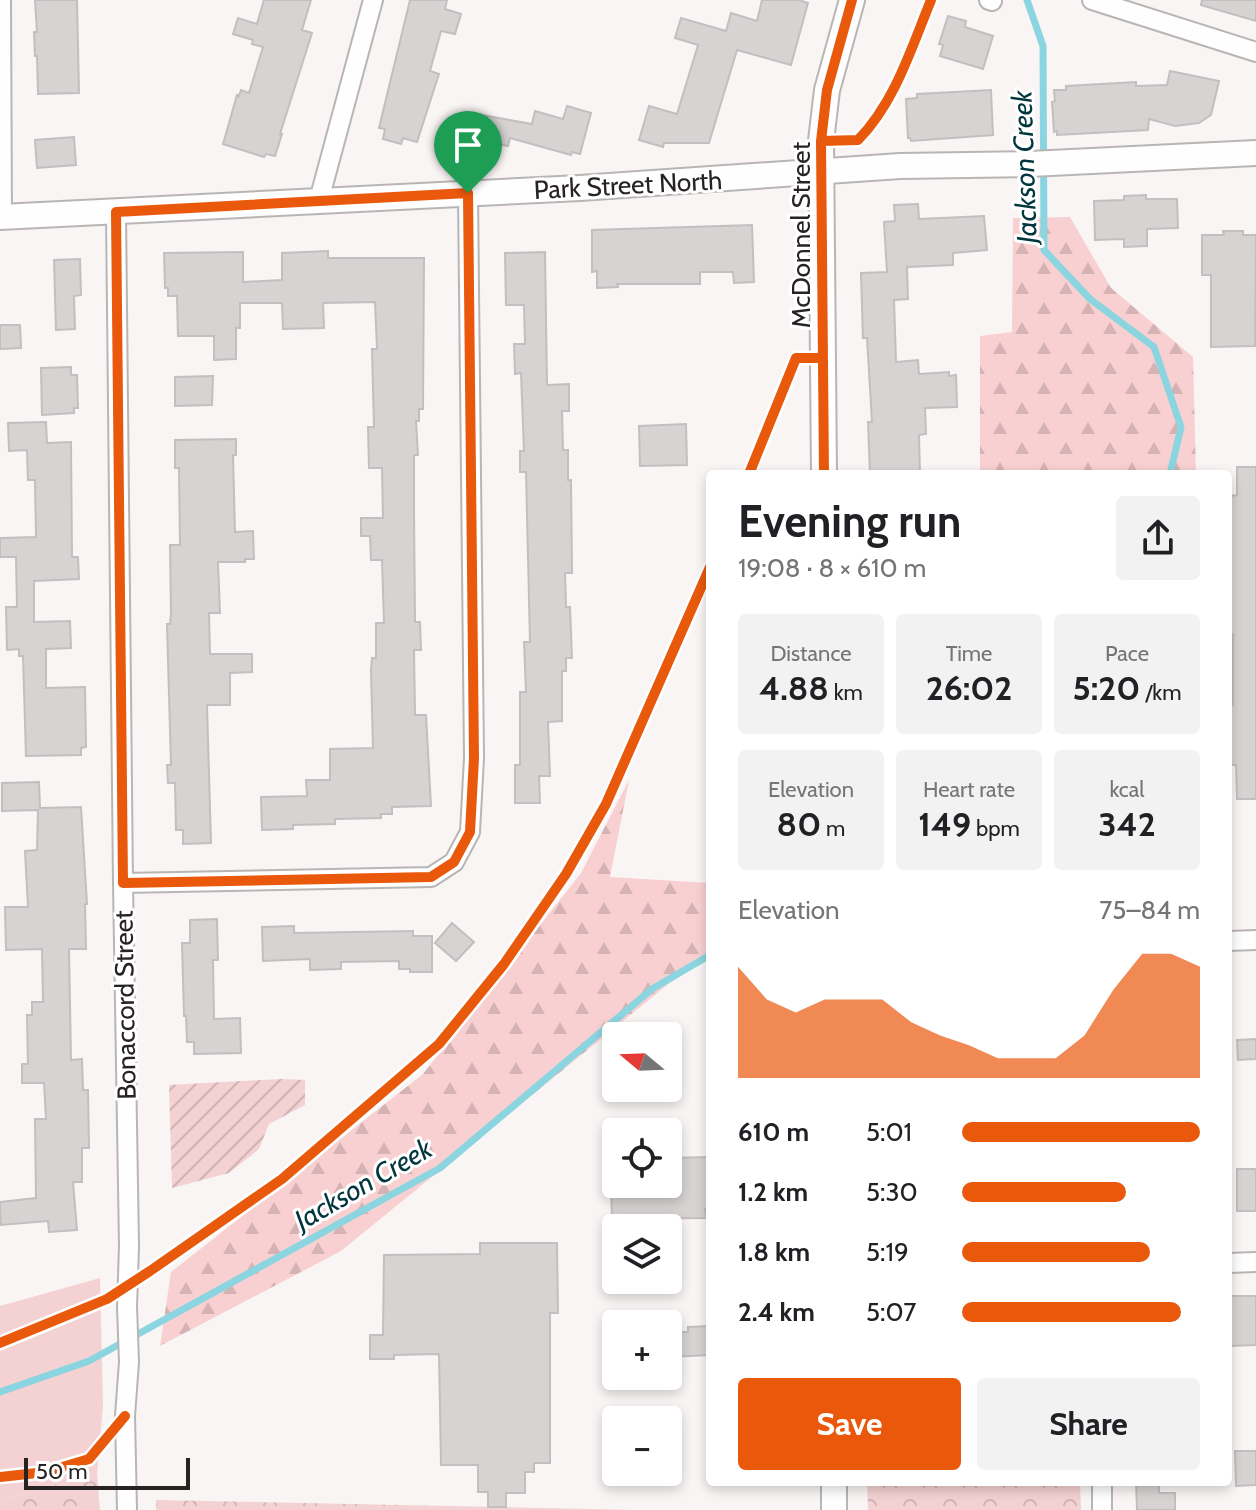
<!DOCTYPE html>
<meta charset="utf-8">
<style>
:root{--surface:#fff;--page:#f2f2f2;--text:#202124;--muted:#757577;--accent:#ea580c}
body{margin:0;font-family:Cabin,sans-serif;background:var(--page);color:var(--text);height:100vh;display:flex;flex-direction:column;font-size:30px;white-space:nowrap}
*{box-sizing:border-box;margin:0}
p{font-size:26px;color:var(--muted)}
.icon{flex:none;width:44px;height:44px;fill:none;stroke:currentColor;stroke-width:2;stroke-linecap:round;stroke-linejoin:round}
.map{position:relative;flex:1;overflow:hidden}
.drawer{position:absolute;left:706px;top:470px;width:526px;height:1016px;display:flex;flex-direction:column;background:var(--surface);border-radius:8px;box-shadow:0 4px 12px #0003}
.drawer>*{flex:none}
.needle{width:52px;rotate:289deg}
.buttons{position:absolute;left:602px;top:1022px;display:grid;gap:16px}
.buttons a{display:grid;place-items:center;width:80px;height:80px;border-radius:8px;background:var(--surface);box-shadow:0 4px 12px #0003;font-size:40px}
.scale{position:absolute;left:24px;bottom:20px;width:166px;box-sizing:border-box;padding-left:8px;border:4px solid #282323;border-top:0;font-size:22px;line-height:28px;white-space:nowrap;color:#282323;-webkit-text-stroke:6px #fff;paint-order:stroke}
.pin{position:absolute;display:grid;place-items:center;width:68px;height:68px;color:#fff;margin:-82px -34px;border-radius:50% 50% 50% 0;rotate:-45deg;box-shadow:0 0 8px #0007}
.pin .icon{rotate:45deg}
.round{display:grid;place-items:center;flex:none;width:84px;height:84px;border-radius:8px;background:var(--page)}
.head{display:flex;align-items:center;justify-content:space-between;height:136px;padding:0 32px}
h1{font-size:44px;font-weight:800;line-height:60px}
.stats{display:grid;grid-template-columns:repeat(3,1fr);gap:12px;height:136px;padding:8px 32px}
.stats div{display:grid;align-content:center;border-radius:8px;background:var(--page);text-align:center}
.stats b{font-size:34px;font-weight:800}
.stats small{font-size:22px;font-weight:400}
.stats p{font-size:22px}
.chart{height:224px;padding:16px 32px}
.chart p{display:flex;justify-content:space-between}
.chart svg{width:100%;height:144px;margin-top:8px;fill:var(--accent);opacity:.7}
.cta{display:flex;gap:16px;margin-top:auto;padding:16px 32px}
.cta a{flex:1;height:92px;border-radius:8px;background:var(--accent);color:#fff;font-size:32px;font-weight:800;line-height:92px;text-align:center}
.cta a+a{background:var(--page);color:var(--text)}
ul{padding:0 32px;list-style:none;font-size:26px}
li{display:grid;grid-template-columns:128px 96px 1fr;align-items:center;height:60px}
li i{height:20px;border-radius:10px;background:var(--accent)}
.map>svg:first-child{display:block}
</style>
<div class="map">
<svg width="1256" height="1510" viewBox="0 0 1256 1510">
<defs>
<pattern id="forest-firs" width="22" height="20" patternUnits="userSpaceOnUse" patternTransform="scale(2)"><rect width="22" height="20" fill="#f8d0d1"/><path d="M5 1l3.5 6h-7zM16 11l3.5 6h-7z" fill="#d5b2b3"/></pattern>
<pattern id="park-crowns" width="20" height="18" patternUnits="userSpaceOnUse" patternTransform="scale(2)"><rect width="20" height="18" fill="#f4d1d2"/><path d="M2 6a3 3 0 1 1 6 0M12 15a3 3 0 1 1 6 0" fill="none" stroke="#d1b3b4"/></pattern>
<pattern id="garden-furrows" width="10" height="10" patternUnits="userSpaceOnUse" patternTransform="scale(2)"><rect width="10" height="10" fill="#f4d1d2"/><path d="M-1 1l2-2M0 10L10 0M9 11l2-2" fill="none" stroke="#d1b3b4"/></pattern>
</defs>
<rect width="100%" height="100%" fill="#faf5f5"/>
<path fill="#f4d1d2" d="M 100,1278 L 103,1405 L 97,1474 L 0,1500 L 0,1306 Z"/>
<path fill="url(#forest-firs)" d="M 1070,217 L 1111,288 L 1193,357 L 1196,474 L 980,474 L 980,336 L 1012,332 L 1013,218 Z
M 629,780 L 610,877 L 710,883 L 710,950 L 341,1251 L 160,1346 L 171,1272 L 423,1074 L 581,873 Z"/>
<path fill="url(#park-crowns)" d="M 97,1474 L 100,1510 L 0,1510 L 0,1500 Z
M 867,1482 L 1080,1482 L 1081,1510 L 868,1510 Z
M 156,1500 L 638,1510 L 156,1510 Z"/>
<path fill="url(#garden-furrows)" d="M 281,1079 L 305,1080 L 305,1105 L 269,1124 L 259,1149 L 229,1173 L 172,1188 L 169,1085 Z"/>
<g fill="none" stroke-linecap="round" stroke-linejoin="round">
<path stroke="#8bd5e0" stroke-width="7" d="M 1027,0 L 1043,46 L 1044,250 L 1090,299 L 1154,347 L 1181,427 L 1170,474
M 0,1392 L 89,1361 L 440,1168 L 652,989 L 710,955"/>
</g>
<path fill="#d8d3d3" stroke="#c3bebf" stroke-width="2" d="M 35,0 L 77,0 L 79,93 L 38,94 L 37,56 L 35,56 L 34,32 L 37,32 Z
M 264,0 L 311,0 L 302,30 L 312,33 L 280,134 L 282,134 L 275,156 L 266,154 L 264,157 L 223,144 L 237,95 L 239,96 L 241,90 L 249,93 L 263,47 L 252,44 L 253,40 L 233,34 L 238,18 L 257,24 Z
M 410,0 L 447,0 L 445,9 L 461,14 L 455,34 L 441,31 L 430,71 L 439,74 L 417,142 L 403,138 L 401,144 L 383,139 L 385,129 L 379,128 Z
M 762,0 L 799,0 L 808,3 L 791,65 L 737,50 L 709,143 L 664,143 L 663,147 L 639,140 L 649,106 L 677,114 L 698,45 L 675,38 L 681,18 L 726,31 L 731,13 L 757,21 Z
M 1202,0 L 1256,0 L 1256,21 L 1201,5 Z
M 948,16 L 966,21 L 965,27 L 993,36 L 983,69 L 940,56 L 943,45 L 939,44 Z
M 1170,71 L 1219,81 L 1211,115 L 1199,123 L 1175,126 L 1149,119 L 1148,130 L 1057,135 L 1057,131 L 1054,132 L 1052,102 L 1055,101 L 1054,90 L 1066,90 L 1066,86 L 1136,82 L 1136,86 L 1167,85 Z
M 991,90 L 993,135 L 911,141 L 910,138 L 908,138 L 906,99 L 917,98 L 917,94 Z
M 567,106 L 591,113 L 580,154 L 572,152 L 571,155 L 510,138 L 508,146 L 481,141 L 483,130 L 462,124 L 465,112 L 532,124 L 535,111 L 563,119 Z
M 74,137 L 76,165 L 37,168 L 35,140 Z
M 1146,195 L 1146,199 L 1177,199 L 1178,228 L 1147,229 L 1147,246 L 1124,247 L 1124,239 L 1095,240 L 1094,201 L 1124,200 L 1124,196 Z
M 918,204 L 919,219 L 984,216 L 987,250 L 953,253 L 953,265 L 907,267 L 908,299 L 894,300 L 896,362 L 918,360 L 919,374 L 949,372 L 949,376 L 956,375 L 957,407 L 925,408 L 926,434 L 919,435 L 920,474 L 870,474 L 868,422 L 872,422 L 867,338 L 863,338 L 861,273 L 887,272 L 884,222 L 895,221 L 894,205 Z
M 752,225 L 754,282 L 734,283 L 733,272 L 700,272 L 700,284 L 617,284 L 618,287 L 597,288 L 597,271 L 592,272 L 592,230 Z
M 1223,231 L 1243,231 L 1243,235 L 1256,235 L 1255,346 L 1211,347 L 1211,275 L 1202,275 L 1202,235 L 1224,235 Z
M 328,251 L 328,258 L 424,258 L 423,409 L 419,409 L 419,421 L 416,421 L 418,455 L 414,455 L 414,512 L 415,622 L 420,622 L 421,650 L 414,650 L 415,715 L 426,715 L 431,806 L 392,807 L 392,814 L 381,814 L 381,818 L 335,819 L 335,824 L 293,825 L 293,829 L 262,830 L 261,797 L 307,796 L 306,780 L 330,780 L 330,749 L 373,748 L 371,670 L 372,658 L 376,658 L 376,623 L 384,623 L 382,560 L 371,560 L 370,536 L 361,536 L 361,518 L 383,518 L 382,468 L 369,468 L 368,427 L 374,427 L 372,349 L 377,349 L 375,302 L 323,303 L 324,328 L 283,329 L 282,303 L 240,303 L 240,328 L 236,328 L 236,359 L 214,360 L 214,336 L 178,336 L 177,296 L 168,296 L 168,288 L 165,288 L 164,253 L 243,252 L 243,282 L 282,280 L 282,253 Z
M 545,252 L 547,385 L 569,384 L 569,411 L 562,411 L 563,450 L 568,450 L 568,480 L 571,480 L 572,573 L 565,573 L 566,607 L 570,607 L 572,658 L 566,658 L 566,671 L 562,671 L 562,721 L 548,722 L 550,776 L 539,776 L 540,803 L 515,803 L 515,765 L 520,765 L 520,692 L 526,692 L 524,642 L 530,642 L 526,472 L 520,472 L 520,451 L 524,451 L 521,373 L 515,374 L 514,344 L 525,344 L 524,305 L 506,305 L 505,253 Z
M 80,259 L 81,295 L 74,296 L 75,329 L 56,330 L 54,260 Z
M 0,325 L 20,325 L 21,348 L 0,349 Z
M 71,367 L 71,375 L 77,375 L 78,408 L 74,408 L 74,413 L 42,415 L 41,368 Z
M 213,376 L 212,405 L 175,406 L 175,377 Z
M 46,422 L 47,443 L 71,442 L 72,557 L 78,557 L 79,579 L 34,581 L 34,622 L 70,621 L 71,648 L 46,649 L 46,688 L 85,687 L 86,747 L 81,748 L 81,755 L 26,756 L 23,656 L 19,656 L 19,649 L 7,650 L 6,607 L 17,607 L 16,557 L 0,557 L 0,538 L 36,537 L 35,480 L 28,480 L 27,450 L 9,451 L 8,423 Z
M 686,424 L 687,465 L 640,466 L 639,426 Z
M 236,439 L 236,455 L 233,455 L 235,532 L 253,531 L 254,559 L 245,559 L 245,562 L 218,562 L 220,613 L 209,613 L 210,654 L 252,654 L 252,672 L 230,673 L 230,705 L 207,705 L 211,843 L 183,844 L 183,830 L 176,830 L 175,783 L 168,783 L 167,765 L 171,765 L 167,624 L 170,624 L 171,613 L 170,545 L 180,545 L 179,468 L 175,468 L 175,440 Z
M 1237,467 L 1256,467 L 1256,799 L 1237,799 L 1236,765 L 1228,765 L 1228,705 L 1233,705 L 1233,634 L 1229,634 L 1229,496 L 1237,495 Z
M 39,782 L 40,808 L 81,807 L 87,904 L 85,904 L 86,949 L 69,949 L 71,1060 L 82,1059 L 83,1090 L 88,1090 L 89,1148 L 82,1148 L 82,1182 L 73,1182 L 77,1230 L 49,1232 L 48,1221 L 1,1225 L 0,1213 L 0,1202 L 36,1198 L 35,1119 L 46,1119 L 44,1083 L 22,1083 L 22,1064 L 28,1064 L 27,1015 L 32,1015 L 32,1002 L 43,1002 L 42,949 L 6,950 L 5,907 L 28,907 L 25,851 L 37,850 L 38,810 L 2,811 L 2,783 Z
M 217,919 L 218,960 L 213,960 L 214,1019 L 240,1018 L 241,1053 L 194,1054 L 194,1042 L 187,1042 L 186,1016 L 184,1016 L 182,943 L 190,943 L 190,920 Z
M 452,923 L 474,942 L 456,961 L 435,943 Z
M 294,926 L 294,933 L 413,931 L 413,936 L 432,936 L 432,972 L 410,972 L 410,969 L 399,969 L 399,961 L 341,962 L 341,969 L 310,970 L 310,959 L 263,961 L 262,927 Z
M 1256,1039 L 1256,1059 L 1238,1060 L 1237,1040 Z
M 710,1157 L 710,1209 L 705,1209 L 706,1218 L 612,1219 L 611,1184 L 668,1184 L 668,1158 Z
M 1237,1169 L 1256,1169 L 1256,1211 L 1237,1211 Z
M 480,1243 L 557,1243 L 558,1313 L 550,1313 L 550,1463 L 534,1463 L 534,1472 L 525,1472 L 525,1493 L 506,1493 L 506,1507 L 488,1507 L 488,1492 L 478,1492 L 478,1465 L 441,1465 L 439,1354 L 394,1355 L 394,1359 L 370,1359 L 370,1335 L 383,1335 L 384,1255 L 480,1254 Z
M 1228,1296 L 1256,1296 L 1256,1345 L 1231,1346 Z
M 710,1326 L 710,1355 L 668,1357 L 668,1332 L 688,1332 L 688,1327 Z
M 1235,1451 L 1256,1451 L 1256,1485 L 1236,1486 Z
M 1136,1482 L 1159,1482 L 1159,1493 L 1175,1493 L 1175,1510 L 1137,1510 Z"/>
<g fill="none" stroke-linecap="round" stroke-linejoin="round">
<g stroke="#b9b5b5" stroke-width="22">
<path id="street" d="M 1,0 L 2,217
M 989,0 L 992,1
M 1092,0 L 1256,52
M 319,200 L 373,0
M 116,212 L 123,883 L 129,1246 L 127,1307 L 129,1362 L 125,1416 L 127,1510
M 123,883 L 431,877 L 454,862 L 470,832 L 474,758 L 468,193
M 1228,941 L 1256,940
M 1228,1263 L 1256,1262
M 1102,1482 L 1102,1510"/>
</g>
<g stroke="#b9b5b5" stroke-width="28">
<path id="secondary" d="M 0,217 L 580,188 L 900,166 L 1030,164 L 1256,153
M 824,474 L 821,141 L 827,90 L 852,0
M 834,1482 L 834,1510"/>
</g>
<use href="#street" stroke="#fefefe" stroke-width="18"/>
<use href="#secondary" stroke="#fefefe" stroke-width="24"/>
<g stroke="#fff" stroke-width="15">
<path id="cycleway" d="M 821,141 L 858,140 C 895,102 911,49 931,0
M 749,474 L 796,358 L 823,358
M 824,474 L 821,141 L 827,90 L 852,0
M 0,1343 L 107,1299 L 150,1271 L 282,1179 L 439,1044 L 504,964 L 566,874 L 606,804 L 710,567
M 0,1477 L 46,1472 L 89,1459 L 125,1416"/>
</g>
<use href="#cycleway" stroke="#e8590c" stroke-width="10"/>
</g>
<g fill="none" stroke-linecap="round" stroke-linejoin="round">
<g stroke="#fff" stroke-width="16">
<path id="route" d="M 468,193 L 474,758 L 470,832 L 454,862 L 431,877 L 123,883 L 116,212 Z"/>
</g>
<use href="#route" stroke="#ea580c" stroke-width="10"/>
</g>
<g text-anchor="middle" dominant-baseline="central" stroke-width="6" stroke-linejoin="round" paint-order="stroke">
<g font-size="26" fill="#282323" stroke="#fff">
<text transform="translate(628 185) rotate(-3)">Park Street North</text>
<text transform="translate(801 235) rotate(-90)">McDonnel Street</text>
<text transform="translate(125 1005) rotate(-91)">Bonaccord Street</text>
</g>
<g font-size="28" font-style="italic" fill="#00363d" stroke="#fff">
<text transform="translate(1024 167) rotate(-92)">Jackson Creek</text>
<text transform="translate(363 1184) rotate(-30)">Jackson Creek</text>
</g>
</g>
</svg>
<div class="buttons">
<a><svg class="needle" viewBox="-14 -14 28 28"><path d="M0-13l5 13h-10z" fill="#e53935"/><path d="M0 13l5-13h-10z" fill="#757577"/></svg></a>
<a><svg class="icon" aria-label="locate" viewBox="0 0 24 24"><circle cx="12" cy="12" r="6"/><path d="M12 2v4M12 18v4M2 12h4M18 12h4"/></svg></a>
<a><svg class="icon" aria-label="layers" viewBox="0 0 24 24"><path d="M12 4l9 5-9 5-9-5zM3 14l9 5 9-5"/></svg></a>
<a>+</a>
<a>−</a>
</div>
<div class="scale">50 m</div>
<div class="pin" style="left:468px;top:193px;background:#1e9e55"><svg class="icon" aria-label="arrive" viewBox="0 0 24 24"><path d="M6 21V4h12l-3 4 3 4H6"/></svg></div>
<section class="drawer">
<div class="head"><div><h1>Evening run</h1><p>19:08 · 8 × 610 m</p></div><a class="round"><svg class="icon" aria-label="share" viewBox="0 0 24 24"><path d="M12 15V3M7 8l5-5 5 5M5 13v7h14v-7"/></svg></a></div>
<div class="stats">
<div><p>Distance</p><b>4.88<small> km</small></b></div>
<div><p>Time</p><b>26:02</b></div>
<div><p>Pace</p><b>5:20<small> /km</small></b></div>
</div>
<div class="stats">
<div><p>Elevation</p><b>80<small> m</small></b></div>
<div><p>Heart rate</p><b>149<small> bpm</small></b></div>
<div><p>kcal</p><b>342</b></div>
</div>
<div class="chart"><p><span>Elevation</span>75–84 m</p>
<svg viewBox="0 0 160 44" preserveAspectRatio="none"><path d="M0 44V10L10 20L20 24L30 20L40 20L50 20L60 27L70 31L80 34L90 38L100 38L110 38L120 31L130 17L140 6L150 6L160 10V44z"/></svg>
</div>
<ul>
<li><b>610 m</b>5:01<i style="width:100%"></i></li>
<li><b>1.2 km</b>5:30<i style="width:69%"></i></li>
<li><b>1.8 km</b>5:19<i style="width:79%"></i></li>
<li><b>2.4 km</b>5:07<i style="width:92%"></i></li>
</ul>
<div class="cta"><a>Save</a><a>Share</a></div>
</section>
</div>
